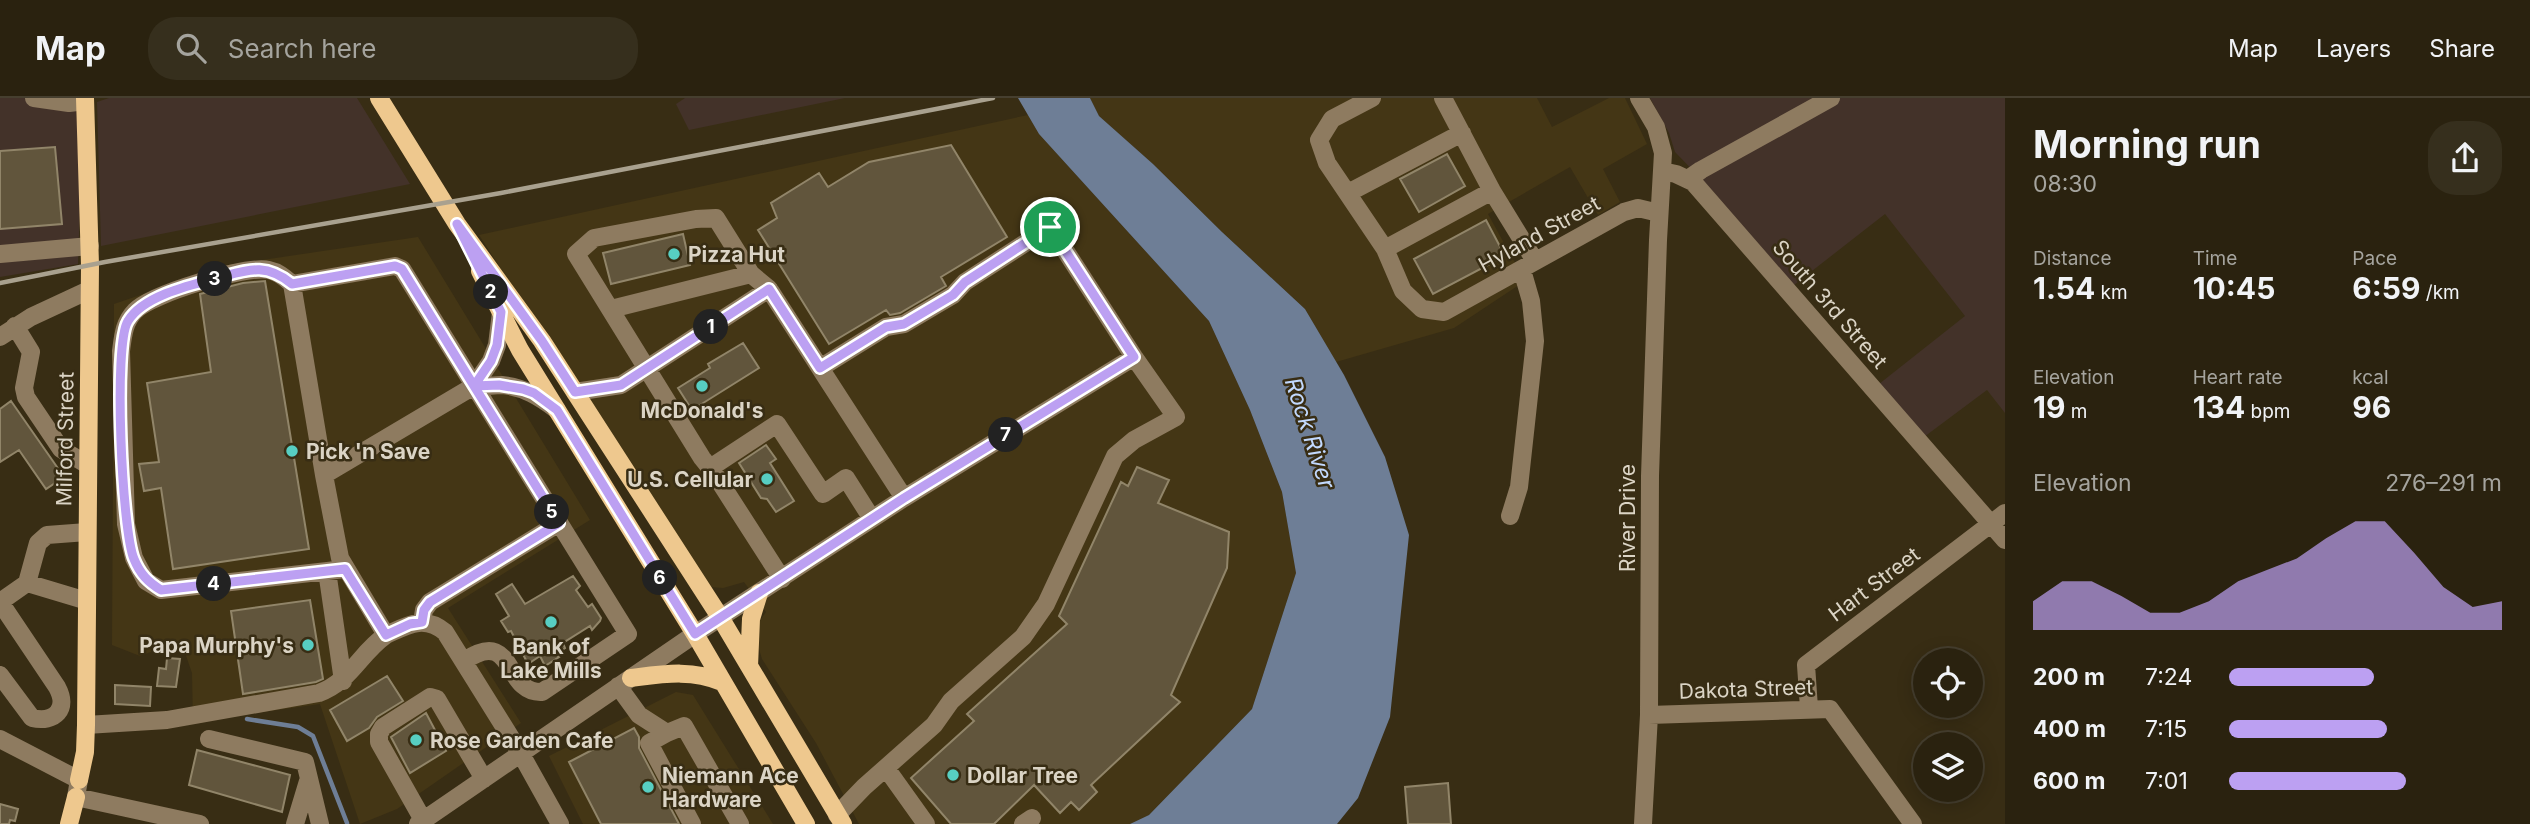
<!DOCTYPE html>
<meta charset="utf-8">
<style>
:root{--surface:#2a220f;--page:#362f1d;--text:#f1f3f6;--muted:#a5a49e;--line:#463f2f;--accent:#bca0f2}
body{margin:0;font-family:Inter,sans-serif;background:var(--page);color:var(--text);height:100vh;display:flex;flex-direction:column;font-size:26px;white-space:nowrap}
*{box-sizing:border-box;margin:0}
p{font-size:23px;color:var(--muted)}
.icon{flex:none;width:38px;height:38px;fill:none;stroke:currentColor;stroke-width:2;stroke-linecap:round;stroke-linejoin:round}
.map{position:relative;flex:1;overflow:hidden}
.side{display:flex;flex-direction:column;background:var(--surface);width:525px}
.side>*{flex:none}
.controls{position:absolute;left:1913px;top:550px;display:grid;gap:14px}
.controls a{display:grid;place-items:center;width:70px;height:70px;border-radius:50%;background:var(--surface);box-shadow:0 4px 18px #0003,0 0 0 2px var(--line);font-size:35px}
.pin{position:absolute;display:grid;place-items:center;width:60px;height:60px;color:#fff;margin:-30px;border:4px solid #fff;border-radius:50%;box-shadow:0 2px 7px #0007}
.km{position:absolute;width:35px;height:35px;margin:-18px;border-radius:50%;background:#222;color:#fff;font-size:19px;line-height:35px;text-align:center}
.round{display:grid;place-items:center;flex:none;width:74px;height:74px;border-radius:28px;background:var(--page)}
.overview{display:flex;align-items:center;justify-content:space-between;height:119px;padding:0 28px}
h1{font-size:38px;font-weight:700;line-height:52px}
.figures{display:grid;grid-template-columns:repeat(3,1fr);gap:10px;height:119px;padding:7px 28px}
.figures div{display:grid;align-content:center}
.figures b{font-size:30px;font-weight:700}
.figures small{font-size:19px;font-weight:400}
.figures p{font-size:19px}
.chart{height:196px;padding:14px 28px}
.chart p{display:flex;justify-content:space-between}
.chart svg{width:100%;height:126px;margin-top:7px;fill:var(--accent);opacity:.7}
ul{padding:0 28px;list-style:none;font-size:23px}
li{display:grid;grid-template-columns:112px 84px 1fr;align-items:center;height:52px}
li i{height:18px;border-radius:9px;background:var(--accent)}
header{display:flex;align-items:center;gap:42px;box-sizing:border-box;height:98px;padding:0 35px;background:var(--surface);border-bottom:2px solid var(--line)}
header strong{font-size:33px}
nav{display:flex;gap:38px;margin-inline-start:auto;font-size:24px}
.search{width:490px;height:63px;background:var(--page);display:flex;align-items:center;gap:18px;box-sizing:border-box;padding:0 24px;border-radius:28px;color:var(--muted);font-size:26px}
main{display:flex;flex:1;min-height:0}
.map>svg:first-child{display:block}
</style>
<header>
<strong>Map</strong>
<div class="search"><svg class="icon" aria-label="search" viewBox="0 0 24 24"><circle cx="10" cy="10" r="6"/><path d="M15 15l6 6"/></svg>Search here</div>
<nav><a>Map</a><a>Layers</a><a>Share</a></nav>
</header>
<main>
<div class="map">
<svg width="2005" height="726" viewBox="0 0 2005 726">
<rect width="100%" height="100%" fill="#382d14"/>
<path fill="#443615" d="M 1090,0 L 1537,0 L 1552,29 L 1609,0 L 1625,0 L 1647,46 L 1603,71 L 1620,104 L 1598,117 L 1570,69 L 1488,116 L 1525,183 L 1454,230 L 1336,264 L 1305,211 L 1222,134 L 1153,66 L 1099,18 Z
M 1028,17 L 1039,36 L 1209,223 L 1250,312 L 1282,394 L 1296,475 L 1252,611 L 1149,717 L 1130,726 L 859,726 L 816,645 L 762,561 L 756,541 L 758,525 L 766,514 L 744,484 L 723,490 L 710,489 L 688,460 L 479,137 Z
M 418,139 L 590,422 L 448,510 L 521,625 L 397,711 L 360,726 L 320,606 L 193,624 L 192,575 L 183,549 L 167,548 L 140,558 L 112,547 L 114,206 L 228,167 Z
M 676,594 L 693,597 L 773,726 L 583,726 L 549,658 Z"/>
<path fill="#433229" d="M 0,0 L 76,0 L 80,107 L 78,166 L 0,179 Z
M 109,0 L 357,0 L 410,86 L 101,148 L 97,4 Z
M 685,0 L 845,0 L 689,32 L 676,6 Z
M 1650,0 L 2005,0 L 2005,315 L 1987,292 L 1924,339 L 1879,286 L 1965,218 L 1885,116 L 1794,187 L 1708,88 L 1675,54 L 1669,35 Z"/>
<path fill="#6e7e96" d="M 1018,0 L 1090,0 L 1099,18 L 1153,66 L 1222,134 L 1305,211 L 1344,277 L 1385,359 L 1409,437 L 1390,619 L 1358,700 L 1337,726 L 1130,726 L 1149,717 L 1252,611 L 1296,475 L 1282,394 L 1250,312 L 1209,223 L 1039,36 Z"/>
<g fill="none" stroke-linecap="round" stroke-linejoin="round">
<path stroke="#6e7e96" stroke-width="4.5" d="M 247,621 L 298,629 L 313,638 L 347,725"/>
</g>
<path fill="#61553c" stroke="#918569" stroke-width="2" d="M 951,47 L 1007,139 L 941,179 L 946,188 L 900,215 L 890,217 L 886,212 L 829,246 L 758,132 L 777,120 L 771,105 L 819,75 L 828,89 L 869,64 Z
M 55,49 L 62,126 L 0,131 L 0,53 Z
M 1447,56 L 1465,88 L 1419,114 L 1400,81 Z
M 1486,122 L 1505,158 L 1433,196 L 1414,161 Z
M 683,136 L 690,167 L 611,186 L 603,155 Z
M 265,183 L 309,451 L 173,471 L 161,390 L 144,393 L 139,366 L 159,364 L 147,285 L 211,274 L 200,196 L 243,185 Z
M 743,245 L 759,270 L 692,312 L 678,290 L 710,270 L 708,266 Z
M 11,303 L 64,379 L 46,391 L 19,352 L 0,364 L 0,311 Z
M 766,347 L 776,361 L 770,365 L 794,403 L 776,414 L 767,401 L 761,400 L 739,365 Z
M 1137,369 L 1169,382 L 1158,405 L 1229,434 L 1227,470 L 1171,597 L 1180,604 L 1091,687 L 1097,694 L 1079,712 L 1071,704 L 1060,715 L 1034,687 L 994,726 L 951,726 L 911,680 L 974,623 L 967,616 L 1067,526 L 1059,518 L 1121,384 L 1128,388 Z
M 573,478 L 580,488 L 576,492 L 588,509 L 592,506 L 601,520 L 600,523 L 592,532 L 590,528 L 563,545 L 565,550 L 556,556 L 559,559 L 545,568 L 540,558 L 528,566 L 511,533 L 508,534 L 501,523 L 509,518 L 496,496 L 512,486 L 525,506 Z
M 310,502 L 323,581 L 316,584 L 243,596 L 231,513 Z
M 167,560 L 180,561 L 176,589 L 157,588 L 159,570 L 166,571 Z
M 387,578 L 403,603 L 377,619 L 369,630 L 347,643 L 330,612 Z
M 115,587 L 151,589 L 150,608 L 115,606 Z
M 426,615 L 446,653 L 410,675 L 391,639 Z
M 634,630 L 639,639 L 639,650 L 679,726 L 601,726 L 569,664 Z
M 197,652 L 290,677 L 282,714 L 189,687 Z
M 1448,685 L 1451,726 L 1408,726 L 1405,689 Z
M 0,706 L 18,711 L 15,723 L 10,722 L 9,726 L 0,726 Z"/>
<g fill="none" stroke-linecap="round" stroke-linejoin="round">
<path stroke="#8e7b60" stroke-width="18" d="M 34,0 L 69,5 L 85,3
M 1372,0 L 1332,21 L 1319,42 L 1327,65 L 1385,151 L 1403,193 L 1422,211 L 1444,214 L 1624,114 L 1638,110 L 1659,115
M 1443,0 L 1492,93 L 1535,163
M 1639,0 L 1656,29 L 1663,55 L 1658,142 L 1650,378 L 1649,617 L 1643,726
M 1662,73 L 1676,76 L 1693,84 L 2005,442
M 1688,81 L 1701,72 L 1831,0
M 1348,95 L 1462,35
M 1385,151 L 1492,93
M 0,156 L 90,148
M 292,186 C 285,180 279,174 269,172 C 246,167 151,196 135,213 C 124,224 123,238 121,253 L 126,426 L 134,460 L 146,483 L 161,492 L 345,471
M 769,191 L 751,176 L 716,120 L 696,121 L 594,140 L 576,156 L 702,360 L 714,375 L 782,481
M 611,211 L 751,176
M 501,214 L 497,247 L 491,263 L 474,288 L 324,377 L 340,460 L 386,537 C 408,527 424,517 445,534 L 521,656 L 560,726
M 15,228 L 31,254 L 24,290 L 26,299 L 61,351 L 88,367
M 0,239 L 31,219 L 89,192
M 820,270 L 886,229 L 904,226 L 953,197 L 965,184 L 1050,129 L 1134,259 L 1176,319 L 1134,342 L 1115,358 L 1046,506 L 1023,539 L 951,603 L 934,627 L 864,689 L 837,717
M 474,288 C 483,289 492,287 502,287 C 524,289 540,299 557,312
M 575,294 L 621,287 L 769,191 L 904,400
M 710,370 L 777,326 L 823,396 L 846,380 L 872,421
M 324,377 L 292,186 L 395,168 L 402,171 L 628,536 L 542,594 C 503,596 516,528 464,563
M 1510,418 L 1519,389 L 1535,243 L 1531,203 L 1522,172
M 327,473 L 343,583
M 27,485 L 87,503
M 0,504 L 27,485 L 38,445 L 47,437 L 87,434
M 422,524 L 424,512 L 430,504 L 559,425
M 0,577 L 32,620 C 55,625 69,611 57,589 L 0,504
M 618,588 L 639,617 L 667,635 L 684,628 L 740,726
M 1809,610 L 1806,567 L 2005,415
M 1649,617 L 1830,611 L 1913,726
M 86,627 L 167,622 L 319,595 C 350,584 360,555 386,537
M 667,635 L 649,645 L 692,726
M 0,641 L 79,682 L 76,699 L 200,726
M 209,641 L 305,664 L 320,726
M 886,670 L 926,726
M 423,722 L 379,644 L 379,636 L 383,629 L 430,599 L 437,601 L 484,681
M 295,726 L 308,683
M 418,726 L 695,536 L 904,400 L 1134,259
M 1023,726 L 1032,720"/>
<path stroke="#eec88e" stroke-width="18" d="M 379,0 L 457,126 L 542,243 L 720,519 L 843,726
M 480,173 L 520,252 L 695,536 L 806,726
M 749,568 L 751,521 L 759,495
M 631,580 C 663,576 692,571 722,584
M 79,682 L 85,654 L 86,627 L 90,167 L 85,0
M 69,726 L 76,699"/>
<path stroke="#a9a18f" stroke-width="4.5" d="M 0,185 L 105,164 L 501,95 L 993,0"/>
</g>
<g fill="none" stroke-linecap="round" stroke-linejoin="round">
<g stroke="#fff" stroke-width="14">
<path id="route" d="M 1050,129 L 965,184 L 953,197 L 904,226 L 886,229 L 820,270 L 769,191 L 621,287 L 575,294 L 542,243 L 457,126 L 501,214 L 497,247 L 491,263 L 474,288 L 402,171 L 395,168 L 292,186 C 265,164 248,172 217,180 C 190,187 143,198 128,223 C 113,246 122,433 134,461 C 140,476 148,484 161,492 L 345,471 L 386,537 L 410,526 L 422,524 L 424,512 L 430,504 L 559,425 L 474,288 L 499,287 L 523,291 L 534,295 L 557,312 L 695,536 L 904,400 L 1134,259 L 1050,129"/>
</g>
<use href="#route" stroke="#bca0f2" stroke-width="9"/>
</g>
<g fill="#57cec2" stroke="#382d14" stroke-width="2.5">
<circle cx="674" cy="156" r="7"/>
<circle cx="702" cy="288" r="7"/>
<circle cx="292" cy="353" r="7"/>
<circle cx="767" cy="381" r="7"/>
<circle cx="551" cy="524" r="7"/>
<circle cx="308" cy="547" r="7"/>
<circle cx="416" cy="642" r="7"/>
<circle cx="953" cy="677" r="7"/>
<circle cx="648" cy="689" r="7"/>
</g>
<g text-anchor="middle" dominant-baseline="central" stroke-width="5" stroke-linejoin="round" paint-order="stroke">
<g font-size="21" fill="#dbd4c5" stroke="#382d14">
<text transform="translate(1539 136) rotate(-29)">Hyland Street</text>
<text transform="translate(1830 206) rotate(49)">South 3rd Street</text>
<text transform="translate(65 341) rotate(-89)">Milford Street</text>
<text transform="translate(1627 420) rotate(-90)">River Drive</text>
<text transform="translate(1874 486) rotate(-37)">Hart Street</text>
<text transform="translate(1746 591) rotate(-2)">Dakota Street</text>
</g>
<g font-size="21" font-weight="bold" fill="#dbd4c5" stroke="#382d14" text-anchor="start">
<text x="688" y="156">Pizza Hut</text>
<text x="702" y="312" text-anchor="middle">McDonald's</text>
<text x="306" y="353">Pick 'n Save</text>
<text x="753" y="381" text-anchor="end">U.S. Cellular</text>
<text x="294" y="547" text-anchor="end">Papa Murphy's</text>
<text x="551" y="548" text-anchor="middle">Bank of<tspan x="551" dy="24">Lake Mills</tspan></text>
<text x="430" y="642">Rose Garden Cafe</text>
<text x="662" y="677">Niemann Ace<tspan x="662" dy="24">Hardware</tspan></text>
<text x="967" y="677">Dollar Tree</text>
</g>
<g font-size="23" font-style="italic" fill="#c2d9fe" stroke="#382d14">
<text transform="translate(1310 335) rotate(72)">Rock River</text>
</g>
</g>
</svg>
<div class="controls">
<a><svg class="icon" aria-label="locate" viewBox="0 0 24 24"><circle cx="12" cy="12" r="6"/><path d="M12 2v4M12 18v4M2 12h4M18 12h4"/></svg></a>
<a><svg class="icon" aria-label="layers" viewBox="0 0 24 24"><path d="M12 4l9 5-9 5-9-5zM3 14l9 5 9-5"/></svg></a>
</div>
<div class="pin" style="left:1050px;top:129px;background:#1e9e55"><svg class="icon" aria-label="arrive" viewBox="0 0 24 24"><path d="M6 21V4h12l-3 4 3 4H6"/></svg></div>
<b class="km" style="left:711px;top:229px">1</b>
<b class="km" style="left:491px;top:194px">2</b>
<b class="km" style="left:215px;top:181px">3</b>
<b class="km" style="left:214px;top:486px">4</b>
<b class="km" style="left:552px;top:414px">5</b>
<b class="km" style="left:660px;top:480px">6</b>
<b class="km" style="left:1006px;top:337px">7</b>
</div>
<section class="side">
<div class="overview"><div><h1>Morning run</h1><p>08:30</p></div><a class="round"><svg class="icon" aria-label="share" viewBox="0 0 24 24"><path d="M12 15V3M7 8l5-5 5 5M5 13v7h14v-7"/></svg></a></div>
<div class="figures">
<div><p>Distance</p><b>1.54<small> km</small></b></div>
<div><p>Time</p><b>10:45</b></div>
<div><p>Pace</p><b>6:59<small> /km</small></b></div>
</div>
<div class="figures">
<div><p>Elevation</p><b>19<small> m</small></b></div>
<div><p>Heart rate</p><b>134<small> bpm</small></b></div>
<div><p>kcal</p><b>96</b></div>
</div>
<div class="chart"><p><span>Elevation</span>276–291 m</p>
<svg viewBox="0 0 160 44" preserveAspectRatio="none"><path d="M0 44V34L10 27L20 27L30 32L40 38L50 38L60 34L70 27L80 23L90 19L100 12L110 6L120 6L130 17L140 29L150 36L160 34V44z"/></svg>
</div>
<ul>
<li><b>200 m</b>7:24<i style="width:53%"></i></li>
<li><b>400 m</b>7:15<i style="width:58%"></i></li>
<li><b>600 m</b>7:01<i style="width:65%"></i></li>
</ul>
</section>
</main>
